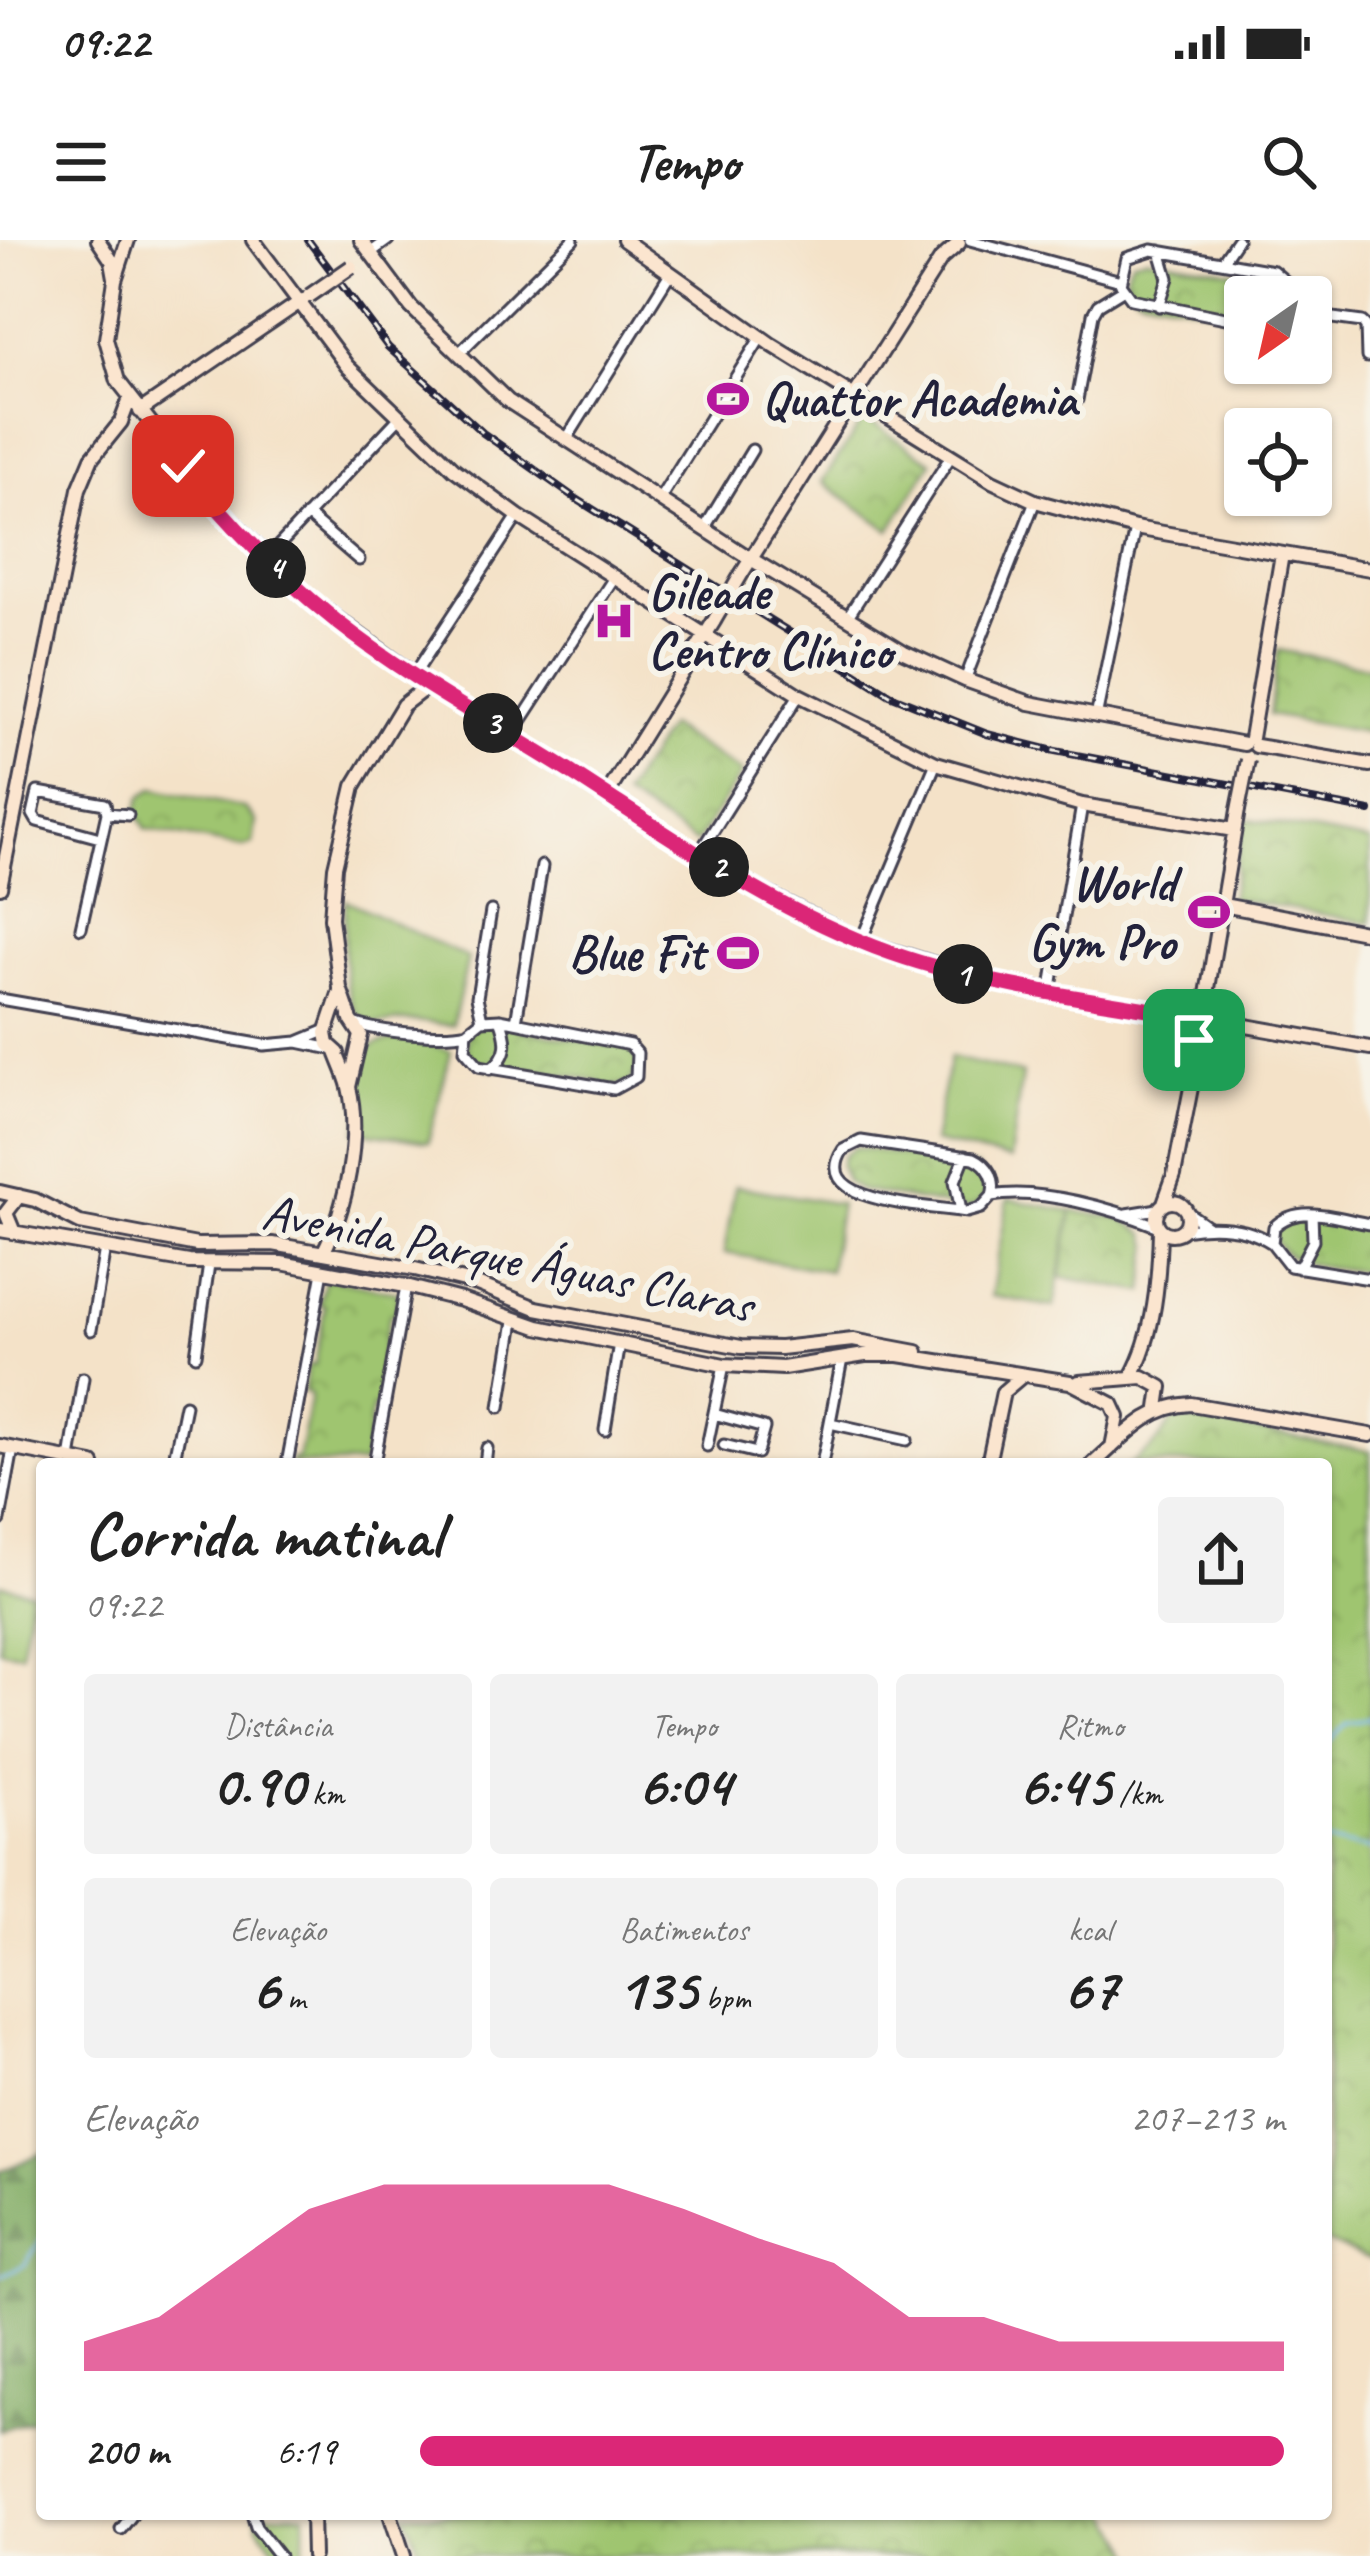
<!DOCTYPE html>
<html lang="pt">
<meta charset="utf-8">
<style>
:root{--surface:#fff;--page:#f2f2f2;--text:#222;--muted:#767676;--accent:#db2777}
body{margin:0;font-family:Caveat,sans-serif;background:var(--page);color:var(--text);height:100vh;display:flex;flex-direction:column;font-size:45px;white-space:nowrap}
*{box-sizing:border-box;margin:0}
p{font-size:39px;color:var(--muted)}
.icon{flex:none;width:66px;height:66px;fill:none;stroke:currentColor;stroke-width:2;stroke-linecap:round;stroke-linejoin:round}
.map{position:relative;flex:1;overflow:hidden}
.side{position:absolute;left:36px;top:1218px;width:1296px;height:1062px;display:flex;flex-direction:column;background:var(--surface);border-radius:12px;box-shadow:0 3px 9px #0004}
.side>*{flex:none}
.needle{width:78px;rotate:214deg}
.fabs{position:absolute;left:1224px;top:36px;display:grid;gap:24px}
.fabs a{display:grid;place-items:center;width:108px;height:108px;border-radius:12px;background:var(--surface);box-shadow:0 3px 9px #0004;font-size:60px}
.pin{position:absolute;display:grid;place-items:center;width:102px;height:102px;color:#fff;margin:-51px;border-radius:24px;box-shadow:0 6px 18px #0006}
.km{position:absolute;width:60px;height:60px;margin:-30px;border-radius:50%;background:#222;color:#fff;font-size:33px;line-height:60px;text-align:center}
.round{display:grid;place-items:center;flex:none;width:126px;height:126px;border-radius:12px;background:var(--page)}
.head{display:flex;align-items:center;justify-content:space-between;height:204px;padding:0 48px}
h1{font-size:66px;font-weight:600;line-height:90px}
.stats{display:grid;grid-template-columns:repeat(3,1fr);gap:18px;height:204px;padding:12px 48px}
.stats div{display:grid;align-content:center;border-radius:12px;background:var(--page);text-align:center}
.stats b{font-size:60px;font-weight:600}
.stats small{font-size:33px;font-weight:400}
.stats p{font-size:33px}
.chart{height:336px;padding:24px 48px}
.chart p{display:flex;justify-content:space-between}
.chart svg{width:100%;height:216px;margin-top:12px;fill:var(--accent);opacity:.7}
ul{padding:0 48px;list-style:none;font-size:39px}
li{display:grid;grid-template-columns:192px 144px 1fr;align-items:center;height:90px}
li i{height:30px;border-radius:15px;background:var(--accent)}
.status{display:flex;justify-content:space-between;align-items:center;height:84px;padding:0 60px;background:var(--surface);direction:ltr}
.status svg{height:33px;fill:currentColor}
header{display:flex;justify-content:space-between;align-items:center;height:156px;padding:0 48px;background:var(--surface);font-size:54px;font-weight:600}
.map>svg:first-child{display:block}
</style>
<div class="status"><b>09:22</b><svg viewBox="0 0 49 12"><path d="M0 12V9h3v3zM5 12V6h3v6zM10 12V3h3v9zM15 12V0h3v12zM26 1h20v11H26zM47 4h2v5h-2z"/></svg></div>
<header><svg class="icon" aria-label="menu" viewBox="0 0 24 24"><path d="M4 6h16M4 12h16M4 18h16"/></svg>Tempo<svg class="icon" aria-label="search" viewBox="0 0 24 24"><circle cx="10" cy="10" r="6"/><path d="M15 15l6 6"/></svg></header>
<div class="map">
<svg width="1370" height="2316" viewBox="0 0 1370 2316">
<defs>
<pattern id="forest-firs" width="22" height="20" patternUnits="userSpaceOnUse" patternTransform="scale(3)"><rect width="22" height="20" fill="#7faa62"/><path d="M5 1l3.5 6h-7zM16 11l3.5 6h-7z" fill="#688a52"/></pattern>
<pattern id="park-crowns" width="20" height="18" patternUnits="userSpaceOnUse" patternTransform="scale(3)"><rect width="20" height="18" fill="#9fc56f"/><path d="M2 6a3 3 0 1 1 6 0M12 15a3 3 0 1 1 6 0" fill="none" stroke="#89a961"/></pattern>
</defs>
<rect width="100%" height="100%" fill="#f7f3e8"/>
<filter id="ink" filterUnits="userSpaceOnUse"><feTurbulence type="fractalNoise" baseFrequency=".00833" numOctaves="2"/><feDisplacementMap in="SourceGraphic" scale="24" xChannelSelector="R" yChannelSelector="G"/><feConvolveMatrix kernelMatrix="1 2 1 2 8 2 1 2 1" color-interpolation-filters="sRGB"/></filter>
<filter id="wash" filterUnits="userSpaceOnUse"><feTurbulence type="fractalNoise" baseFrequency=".004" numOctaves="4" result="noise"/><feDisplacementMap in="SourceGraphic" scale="48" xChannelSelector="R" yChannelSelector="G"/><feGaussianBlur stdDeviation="2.7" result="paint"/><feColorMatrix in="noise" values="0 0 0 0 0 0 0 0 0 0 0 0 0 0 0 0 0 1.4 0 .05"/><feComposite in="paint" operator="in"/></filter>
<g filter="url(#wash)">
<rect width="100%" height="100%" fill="#f4e2c8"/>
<path fill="#9fc56f" stroke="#607455" stroke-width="3" d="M 346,660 L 468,718 L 453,785 C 437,785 420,780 405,781 C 392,781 379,787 366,781 C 338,767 344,688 346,660 Z
M 405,798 L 451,811 L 428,902 L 356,891 C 375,840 325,808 405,798 Z
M 950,817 L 1022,834 L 1010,920 L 933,902 Z
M 735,946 L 840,964 L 829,1031 L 724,1013 Z
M 1008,959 L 1072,971 L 1054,1067 L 991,1056 Z
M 0,1344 L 32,1352 L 21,1413 L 0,1410 Z
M 255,2274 L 305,2274 L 304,2316 L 281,2316 L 258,2286 Z"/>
<path fill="url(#forest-firs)" stroke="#50664e" stroke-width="3" d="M 42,1913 L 42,2177 L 0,2190 L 0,1932 Z"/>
<path fill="url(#park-crowns)" stroke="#607455" stroke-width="3" d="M 1147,17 L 1267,37 L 1280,48 L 1283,57 L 1245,57 L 1245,76 L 1138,55 L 1127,47 L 1126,32 L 1133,20 Z
M 864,178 L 932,222 L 890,290 L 822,242 Z
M 1278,410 L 1370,427 L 1370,493 L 1269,475 Z
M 668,486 L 742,533 L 696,603 L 623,556 Z
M 154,548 L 245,568 L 256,581 L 253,604 L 243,607 L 146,589 L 136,572 L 141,557 Z
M 1244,578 L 1370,602 L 1370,683 L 1231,658 Z
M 482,780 L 521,783 L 521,790 L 606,805 L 630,805 L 639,824 L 629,844 L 600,847 L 600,841 L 515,827 L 490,829 L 468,817 L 467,792 Z
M 855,907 L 977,928 C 997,946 988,961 967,969 L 859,950 L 846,941 L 840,926 L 843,916 Z
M 1072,971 L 1121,978 L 1146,994 L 1150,1005 L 1144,1052 L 1060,1037 Z
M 1309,977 L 1370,988 L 1370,1032 C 1338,1027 1285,1030 1273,996 L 1279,983 Z
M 329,1039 L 398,1052 L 396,1074 L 390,1074 L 378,1137 L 384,1143 L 379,1167 L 372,1167 L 364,1224 L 291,1224 L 292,1219 L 298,1219 L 310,1160 L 310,1153 L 304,1152 L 308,1125 L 315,1125 L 325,1066 L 319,1064 L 325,1041 Z
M 1176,1176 L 1370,1211 L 1370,2020 L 1326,2002 L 1326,1224 L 1130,1224 L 1154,1206 Z
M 405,2274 L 1111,2274 L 1136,2316 L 422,2316 Z"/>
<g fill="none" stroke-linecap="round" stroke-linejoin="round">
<path stroke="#7ebbf1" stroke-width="3" d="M 1326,1505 L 1347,1483 L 1370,1477
M 1326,1602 L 1370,1609
M 0,2036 L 25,2025 L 42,1998"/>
</g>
</g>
<g filter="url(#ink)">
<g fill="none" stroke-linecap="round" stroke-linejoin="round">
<g stroke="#423f50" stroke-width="15">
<path id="street" d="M 970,0 L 1121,41
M 370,13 L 388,0
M 1222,22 L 1237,0
M 1159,66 L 1168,38 L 1160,11
M 1311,75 L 1362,82 L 1366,86 L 1367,117
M 1245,82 L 1132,59 L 1121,44 L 1127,18 L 1152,10 L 1273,31 L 1287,43 L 1294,57
M 458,114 L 573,0
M 1077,160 L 1093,74 L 1098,65 L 1124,49
M 566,200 L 669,35
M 659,260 L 761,97
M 307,275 L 359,320
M 704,289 L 752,210
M 267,318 L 398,179
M 847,378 L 951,216
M 414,435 L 518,276
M 965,440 L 1035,261
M 1096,477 L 1135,288
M 512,495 L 615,336
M 100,598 L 37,581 L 33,574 L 38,552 L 105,564 L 107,573
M 698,615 L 799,455
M 81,688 L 107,573 L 128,575
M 861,701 L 936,523
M 1050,753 L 1082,565
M 0,759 L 264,805 L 298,802 L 327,790
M 500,779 L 630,805 L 637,813 L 636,837 L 614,849 L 479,826 L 465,810 L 467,792 L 482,780 Z
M 482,780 L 477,757 L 491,671
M 516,782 L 542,626
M 357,784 C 380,792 444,798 467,792
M 298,802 L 331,809
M 490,829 C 510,816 508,799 500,779
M 861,901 L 974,918 C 989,925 997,940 992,956 L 981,968 L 967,972 C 936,966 807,965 843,910 Z
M 992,956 C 1039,947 1114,969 1159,987
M 961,971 L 955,941 L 965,916
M 1186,971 L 1207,986
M 1127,974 L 1158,969
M 1370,984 C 1339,979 1299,962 1274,987 L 1272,1003 L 1290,1026 L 1370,1039
M 1182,990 C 1212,985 1246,986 1272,1003
M 1299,1028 L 1313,1001 L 1312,974
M 91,1090 L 105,1008
M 196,1115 L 209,1024
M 500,1167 L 514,1081
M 714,1174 L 764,1188 L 757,1213 L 724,1205
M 830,1183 L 907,1200
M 605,1190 L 619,1103
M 707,1206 L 724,1125
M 70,1219 L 83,1138
M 173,1224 L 185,1165
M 287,1224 L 323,1031
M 374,1224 L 406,1046
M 485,1224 L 487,1208
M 822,1224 L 842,1119
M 0,1280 L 13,1209
M 252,2274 L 256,2287 L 279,2316
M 121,2289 L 133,2274"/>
</g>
<g stroke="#423f50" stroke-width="18">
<path id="secondary" d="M 98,0 L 112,21 L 115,38
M 128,0 L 115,40 L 106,99 L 118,141 L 207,255 L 303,354 L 429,445 L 731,635 L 861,701 L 987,740 L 1370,808
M 253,0 L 347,126 L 454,229 L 518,276 L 799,455 L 936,523 L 1082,565 L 1234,590
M 361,0 L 411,67 L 508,161 L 751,319 L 904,412 L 965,440 L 1030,463 L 1244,504
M 624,0 L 772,105 L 992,241 L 1035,261 L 1135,288 L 1370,329
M 140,171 L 303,60
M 742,333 L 941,19 L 959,3
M 1251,498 L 1282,314
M 1256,506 L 1370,525
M 606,556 L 714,381
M 0,647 L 79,249 L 92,218 L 121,182 L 130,158
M 1223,665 L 1370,693
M 338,813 L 328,804 L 326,793 L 340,751
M 1196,822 L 1196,787 L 1203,778 L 1238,570
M 349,847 L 361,795 L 351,780 L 340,748 L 331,678 L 335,627 L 354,546 L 403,465 L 429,445
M 0,952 L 35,960 L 80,983 L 197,1005 L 273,1004 L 415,1029 L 477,1044 L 536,1068 L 741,1107 L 780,1108 L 853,1100 L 917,1112
M1156 978a16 16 0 1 1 32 0a16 16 0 1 1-32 0Z
M 1164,963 L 1174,935 L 1196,822 L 1205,800 L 1203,778
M 0,990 L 189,1022 L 281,1023 L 406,1046 L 461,1060 L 538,1087 L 724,1125 L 783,1128 L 865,1115 L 899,1115 L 1070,1142 L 1112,1164 L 1118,1177 L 1112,1207
M 13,990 L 6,973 L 19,956
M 323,1013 C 346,969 361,896 349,847 C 346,835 340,823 336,812
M 1131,1137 C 1155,1094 1159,1038 1160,989
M 1079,1142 L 1143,1137 L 1161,1147 L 1158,1168
M 0,1206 L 93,1224
M 988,1224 L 1003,1152 L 1023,1135
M 1093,1224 C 1124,1197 1148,1166 1191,1164 L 1370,1195
M 312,2274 L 313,2316
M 390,2274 L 404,2316"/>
</g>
<use href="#street" stroke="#fff" stroke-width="9"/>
<use href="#secondary" stroke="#fbe5cf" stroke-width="12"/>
<g stroke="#22223b" stroke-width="8">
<path id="rail" d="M 308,0 L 388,107 L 483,193 L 575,258 L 890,455 L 987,494 L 1050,510 L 1370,571"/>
</g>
<use href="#rail" stroke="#f7f3e8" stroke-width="3" stroke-dasharray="9" stroke-linecap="butt"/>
<g stroke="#423f50" stroke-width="18" stroke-linecap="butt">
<path id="secondary-bridge" d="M 309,56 L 351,27
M 714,381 L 742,333
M 1238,570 L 1248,520"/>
</g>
<use href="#secondary-bridge" stroke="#fbe5cf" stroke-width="12"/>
</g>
</g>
<g fill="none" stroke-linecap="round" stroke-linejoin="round" filter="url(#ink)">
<g stroke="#fff" stroke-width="24">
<path id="route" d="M 183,226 C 227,282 280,336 336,381 C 412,441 500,487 581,539 C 680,603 779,673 891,713 C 991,748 1098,760 1203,778 L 1194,800"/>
</g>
<use href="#route" stroke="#db2777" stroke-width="15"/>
</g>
<defs>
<g id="stadium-bare" transform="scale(3.24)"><path d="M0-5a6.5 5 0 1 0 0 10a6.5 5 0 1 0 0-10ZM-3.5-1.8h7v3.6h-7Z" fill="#b5179e" stroke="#f7f3e8" stroke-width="2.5" paint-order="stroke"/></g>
<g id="hospital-bare" transform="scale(3.24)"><path d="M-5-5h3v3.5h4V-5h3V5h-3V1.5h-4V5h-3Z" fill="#b5179e" stroke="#f7f3e8" stroke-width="2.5" paint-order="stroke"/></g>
</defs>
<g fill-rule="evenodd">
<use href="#stadium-bare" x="728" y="159"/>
<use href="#hospital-bare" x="614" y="381"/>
<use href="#stadium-bare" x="1209" y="672"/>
<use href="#stadium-bare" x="738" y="713"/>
</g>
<g text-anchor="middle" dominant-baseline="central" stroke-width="12" stroke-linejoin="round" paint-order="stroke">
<g font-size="51" font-weight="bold" fill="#22223b" stroke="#f7f3e8" text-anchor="start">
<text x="762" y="159">Quattor Academia</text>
<text x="648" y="352">Gileade<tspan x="648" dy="59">Centro Clínico</tspan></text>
<text x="1175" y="643" text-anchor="end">World<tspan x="1175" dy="59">Gym Pro</tspan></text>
<text x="704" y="713" text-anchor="end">Blue Fit</text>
</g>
<g font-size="51" fill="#22223b" stroke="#f7f3e8">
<text transform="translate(508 1018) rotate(11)">Avenida Parque Águas Claras</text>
</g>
</g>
</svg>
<div class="fabs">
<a><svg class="needle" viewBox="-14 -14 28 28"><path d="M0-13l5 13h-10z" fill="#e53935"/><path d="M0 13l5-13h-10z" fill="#767676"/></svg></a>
<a><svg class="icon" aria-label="locate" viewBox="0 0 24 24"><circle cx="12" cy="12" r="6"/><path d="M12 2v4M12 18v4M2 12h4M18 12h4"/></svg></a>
</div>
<div class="pin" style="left:1194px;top:800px;background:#1e9e55"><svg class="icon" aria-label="arrive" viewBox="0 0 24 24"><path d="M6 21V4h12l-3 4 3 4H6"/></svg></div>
<div class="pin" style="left:183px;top:226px;background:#d93025"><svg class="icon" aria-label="check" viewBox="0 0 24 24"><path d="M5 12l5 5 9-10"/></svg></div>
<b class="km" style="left:963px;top:734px">1</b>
<b class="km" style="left:719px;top:627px">2</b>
<b class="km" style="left:493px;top:483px">3</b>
<b class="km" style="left:276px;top:328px">4</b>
<section class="side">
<div class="head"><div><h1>Corrida matinal</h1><p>09:22</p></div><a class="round"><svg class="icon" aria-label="share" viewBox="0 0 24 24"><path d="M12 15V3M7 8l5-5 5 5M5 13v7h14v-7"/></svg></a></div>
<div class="stats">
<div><p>Distância</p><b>0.90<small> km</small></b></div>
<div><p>Tempo</p><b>6:04</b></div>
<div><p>Ritmo</p><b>6:45<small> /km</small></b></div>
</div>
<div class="stats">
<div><p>Elevação</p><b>6<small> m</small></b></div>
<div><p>Batimentos</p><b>135<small> bpm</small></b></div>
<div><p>kcal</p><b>67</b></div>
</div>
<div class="chart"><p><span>Elevação</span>207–213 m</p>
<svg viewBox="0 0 160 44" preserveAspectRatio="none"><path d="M0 44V38L10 33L20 22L30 11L40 6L50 6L60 6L70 6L80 11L90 17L100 22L110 33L120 33L130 38L140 38L150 38L160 38V44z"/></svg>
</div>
<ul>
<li><b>200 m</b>6:19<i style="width:100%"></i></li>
</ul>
</section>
</div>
